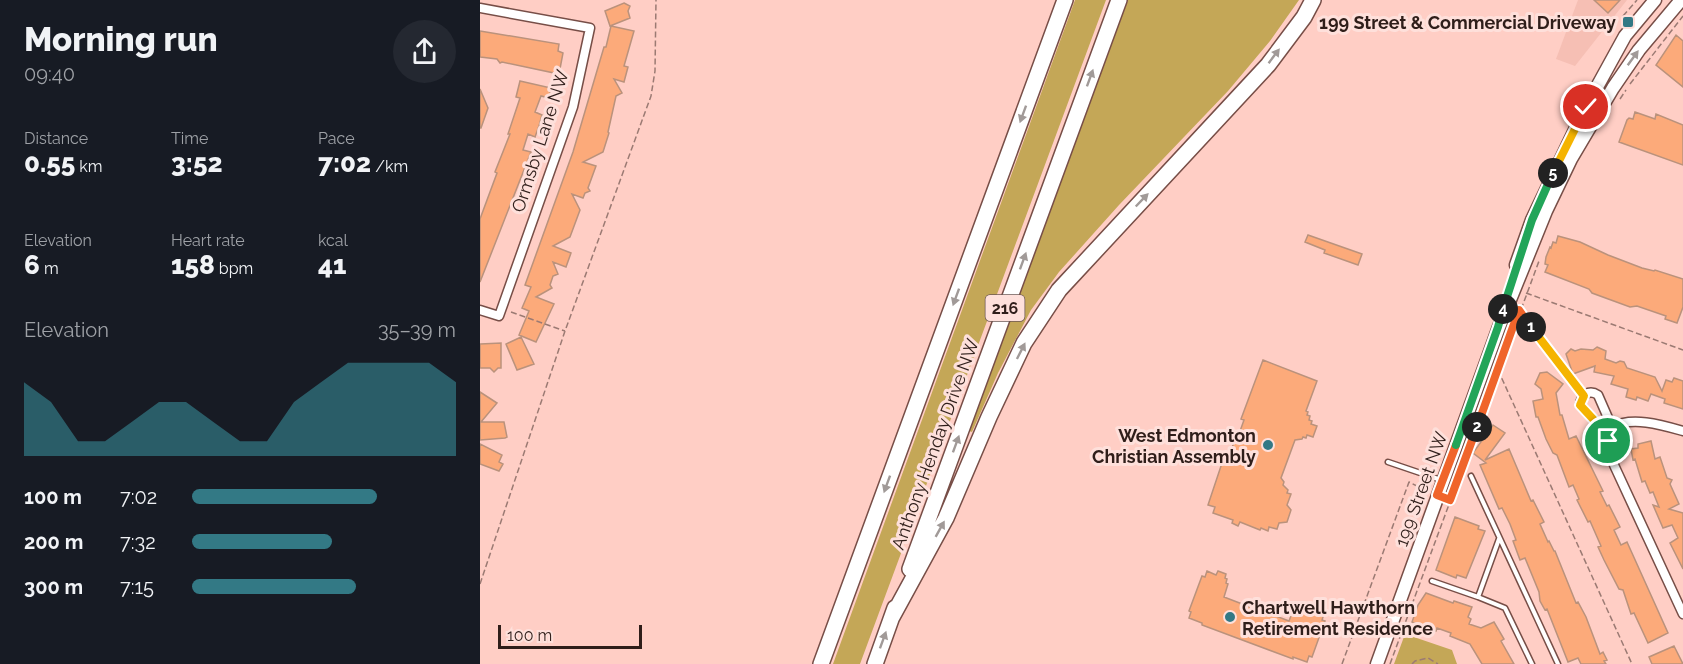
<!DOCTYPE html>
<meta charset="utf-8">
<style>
:root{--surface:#171b24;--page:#242831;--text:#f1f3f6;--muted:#9ea1a6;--accent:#337985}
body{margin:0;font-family:Raleway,sans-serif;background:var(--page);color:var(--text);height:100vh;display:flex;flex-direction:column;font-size:22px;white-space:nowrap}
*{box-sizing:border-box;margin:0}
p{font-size:20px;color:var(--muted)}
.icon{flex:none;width:33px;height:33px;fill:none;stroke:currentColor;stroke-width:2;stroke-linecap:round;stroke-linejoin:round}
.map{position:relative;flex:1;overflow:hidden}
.drawer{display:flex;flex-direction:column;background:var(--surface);width:480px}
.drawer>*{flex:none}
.scale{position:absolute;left:18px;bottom:15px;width:144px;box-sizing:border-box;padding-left:6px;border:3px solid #2f1e1a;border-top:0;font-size:16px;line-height:21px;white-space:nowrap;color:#2f1e1a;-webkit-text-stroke:4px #fee0db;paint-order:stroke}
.pin{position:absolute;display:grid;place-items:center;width:51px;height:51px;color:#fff;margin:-26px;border:3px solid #fff;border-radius:50%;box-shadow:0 2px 6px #0007}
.km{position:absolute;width:30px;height:30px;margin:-15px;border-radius:50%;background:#222;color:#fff;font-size:16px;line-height:30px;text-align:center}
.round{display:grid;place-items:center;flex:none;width:63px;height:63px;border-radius:32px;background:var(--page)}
.summary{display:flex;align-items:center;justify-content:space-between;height:102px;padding:0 24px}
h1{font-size:33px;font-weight:800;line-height:45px}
.stats{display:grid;grid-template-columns:repeat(3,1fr);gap:9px;height:102px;padding:6px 24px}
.stats div{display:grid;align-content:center}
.stats b{font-size:26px;font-weight:800}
.stats small{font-size:16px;font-weight:400}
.stats p{font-size:16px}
.chart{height:168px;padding:12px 24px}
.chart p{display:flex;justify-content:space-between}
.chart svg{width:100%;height:108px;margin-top:6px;fill:var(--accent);opacity:.7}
ul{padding:0 24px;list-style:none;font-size:20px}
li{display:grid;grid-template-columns:96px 72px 1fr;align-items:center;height:45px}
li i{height:15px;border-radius:8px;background:var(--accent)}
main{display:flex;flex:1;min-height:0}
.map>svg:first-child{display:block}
</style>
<main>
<section class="drawer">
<div class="summary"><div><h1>Morning run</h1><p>09:40</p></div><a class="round"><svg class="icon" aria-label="share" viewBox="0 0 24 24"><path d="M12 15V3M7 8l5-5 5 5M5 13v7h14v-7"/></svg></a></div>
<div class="stats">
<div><p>Distance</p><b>0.55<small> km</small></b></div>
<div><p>Time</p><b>3:52</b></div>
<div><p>Pace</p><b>7:02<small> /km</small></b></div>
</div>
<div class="stats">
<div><p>Elevation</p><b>6<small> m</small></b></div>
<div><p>Heart rate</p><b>158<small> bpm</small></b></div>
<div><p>kcal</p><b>41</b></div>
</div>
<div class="chart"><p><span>Elevation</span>35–39 m</p>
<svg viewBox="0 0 160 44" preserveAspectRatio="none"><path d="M0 44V14L10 22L20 38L30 38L40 30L50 22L60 22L70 30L80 38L90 38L100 22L110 14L120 6L130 6L140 6L150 6L160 14V44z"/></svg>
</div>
<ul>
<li><b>100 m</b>7:02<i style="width:70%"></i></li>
<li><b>200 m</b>7:32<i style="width:53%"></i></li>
<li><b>300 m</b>7:15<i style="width:62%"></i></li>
</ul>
</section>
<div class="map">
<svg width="1203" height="664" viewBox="0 0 1203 664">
<rect width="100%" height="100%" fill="#ffcec5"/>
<path fill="#f6bfb4" d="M 1098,0 L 1147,0 L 1095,66 L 1076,59 Z"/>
<path fill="#c4a757" d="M 595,0 L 626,0 L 380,664 L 353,664 Z
M 648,0 L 819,0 L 790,41 L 748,91 L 639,205 L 579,272 L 551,310 L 518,373 L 492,432 L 489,431 Z
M 925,634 L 972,650 L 977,664 L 914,664 Z"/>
<path fill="#fcaa7a" stroke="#ba927c" stroke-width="1.5" d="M 1114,0 L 1140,0 L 1128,13 Z
M 144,3 L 150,6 L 148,11 L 150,18 L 130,26 L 125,11 Z
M 131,26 L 154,31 L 144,66 L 148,67 L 144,82 L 134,79 L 142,93 L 136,96 L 128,132 L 129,133 L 123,152 L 103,162 L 116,166 L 108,188 L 110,191 L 105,193 L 103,198 L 92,194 L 100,210 L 90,237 L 73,246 L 91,253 L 86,267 L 73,262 L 78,274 L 73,276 L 70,285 L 72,288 L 56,297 L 74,304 L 56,342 L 39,335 L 49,311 L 42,308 L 51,287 L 45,285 L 93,152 L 124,47 L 126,47 Z
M 0,31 L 79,44 L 78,51 L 83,53 L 79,74 L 22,62 L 20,63 L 17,59 L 0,57 Z
M 1196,35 L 1203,41 L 1203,87 L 1176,65 Z
M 40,81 L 71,88 L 69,98 L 61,96 L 55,112 L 62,115 L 59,126 L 55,137 L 48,134 L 43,150 L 51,152 L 0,282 L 0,219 L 17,173 L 15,172 L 30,134 L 28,134 L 40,98 L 36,97 Z
M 0,89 L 8,108 L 1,128 L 0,128 Z
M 1155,112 L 1175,119 L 1176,114 L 1203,125 L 1203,165 L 1139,142 L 1147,120 L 1149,118 L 1153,119 Z
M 828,235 L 882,254 L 878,265 L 844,253 L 845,250 L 825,242 Z
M 1078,236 L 1100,242 L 1128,255 L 1162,268 L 1174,271 L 1175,270 L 1203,279 L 1203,307 L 1197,323 L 1185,319 L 1186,316 L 1157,306 L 1150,307 L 1112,293 L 1109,289 L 1065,272 L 1068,265 L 1065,264 L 1066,257 L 1070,247 L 1071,248 L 1073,242 L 1076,243 Z
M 41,337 L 54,364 L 37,370 L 26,344 Z
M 21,343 L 21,368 L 18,368 L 14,372 L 10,368 L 0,368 L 0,344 Z
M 1117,347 L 1126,351 L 1125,359 L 1136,363 L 1140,361 L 1144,362 L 1147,368 L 1175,377 L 1182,391 L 1186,380 L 1192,382 L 1194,378 L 1203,381 L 1203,409 L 1184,403 L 1185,399 L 1171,394 L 1168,401 L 1157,397 L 1156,400 L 1146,397 L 1148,389 L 1131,384 L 1134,376 L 1114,372 L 1115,366 L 1093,374 L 1086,354 L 1091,349 L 1095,351 L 1101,349 L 1113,350 Z
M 783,360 L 837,381 L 826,411 L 828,412 L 827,415 L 830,416 L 829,420 L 832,421 L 831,424 L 837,426 L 833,437 L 827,435 L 826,438 L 823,437 L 822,439 L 815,440 L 801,478 L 804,482 L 803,485 L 808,490 L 807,493 L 811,494 L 807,505 L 811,510 L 807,522 L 799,523 L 797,529 L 789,527 L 788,531 L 781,528 L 780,530 L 760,522 L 758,526 L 752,523 L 753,520 L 733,513 L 735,507 L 728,505 L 745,454 L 749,456 L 757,434 L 759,434 L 764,420 L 761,419 Z
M 1067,372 L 1083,384 L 1076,393 L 1080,415 L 1082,415 L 1089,439 L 1096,436 L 1123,491 L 1120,492 L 1127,506 L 1129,505 L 1140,527 L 1134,530 L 1141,545 L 1147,542 L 1188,633 L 1168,643 L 1154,613 L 1151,614 L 1143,590 L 1139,589 L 1124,560 L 1118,547 L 1121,546 L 1110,521 L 1108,522 L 1097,500 L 1099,499 L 1093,485 L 1089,487 L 1077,455 L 1073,453 L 1066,439 L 1058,417 L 1056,417 L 1053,401 L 1063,399 L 1061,389 L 1055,384 L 1060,373 Z
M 0,392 L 17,403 L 1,422 L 24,422 L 27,437 L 25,438 L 0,440 Z
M 1013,425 L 1025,433 L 1005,460 L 1029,449 L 1051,501 L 1053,500 L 1064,522 L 1060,524 L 1068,542 L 1069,541 L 1074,551 L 1075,551 L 1096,603 L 1098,602 L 1106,617 L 1120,654 L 1123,652 L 1127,660 L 1124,661 L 1126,664 L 1101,664 L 1098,658 L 1088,662 L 1067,609 L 1065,610 L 1060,601 L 1059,592 L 1045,558 L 1040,560 L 1033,541 L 1036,540 L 1030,524 L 1022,508 L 1019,509 L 1000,465 L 1006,463 L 993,453 Z
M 1171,441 L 1175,459 L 1180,457 L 1187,478 L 1192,480 L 1190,484 L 1199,504 L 1189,509 L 1203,513 L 1203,569 L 1190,543 L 1198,538 L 1192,525 L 1183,528 L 1173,505 L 1179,507 L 1173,492 L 1170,493 L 1165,481 L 1162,482 L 1155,459 L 1153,460 L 1151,449 L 1158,448 L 1158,444 Z
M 0,444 L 22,455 L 19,462 L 23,464 L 19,471 L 0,464 Z
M 975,517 L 999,526 L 998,529 L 1005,531 L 986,578 L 977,575 L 976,578 L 956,570 Z
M 727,571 L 736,575 L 738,571 L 746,574 L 745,578 L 747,579 L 746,583 L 748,584 L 744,597 L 770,607 L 771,603 L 784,608 L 783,611 L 809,621 L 814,608 L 817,609 L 818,605 L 822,606 L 823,603 L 836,608 L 835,611 L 844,614 L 842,620 L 845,621 L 832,657 L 829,656 L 827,662 L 813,657 L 813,659 L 722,625 L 722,623 L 709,618 L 711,612 L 709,611 L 722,576 L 725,577 Z
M 946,593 L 973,603 L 974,601 L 992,607 L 988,617 L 991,619 L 989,624 L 1001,628 L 1014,622 L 1024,639 L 1021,641 L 1034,664 L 1002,664 L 990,644 L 970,636 L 971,633 L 957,628 L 956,631 L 932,622 L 938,605 Z
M 1194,646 L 1203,664 L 1172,664 L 1169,657 Z"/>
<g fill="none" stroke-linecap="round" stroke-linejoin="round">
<g stroke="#774e47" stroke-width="7">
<path id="service" d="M 908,462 L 961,480
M 991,476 L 1078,664
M 952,581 L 998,597 L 1019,539
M 998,597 L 1025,608 L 1052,664"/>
</g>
<g stroke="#774e47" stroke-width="11">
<path id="minor" d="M 0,8 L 110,28 L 93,107 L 19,316 L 0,310
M 1203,431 C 1182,425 1152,416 1132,427 L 1128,441 L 1134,465 L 1203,614
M 1128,435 L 1100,405 C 1101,395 1109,389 1118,395 L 1132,427"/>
</g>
<g stroke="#774e47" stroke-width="15">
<path id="secondary" d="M 1036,265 L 1052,220 L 1106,107 L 1145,36 L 1175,0
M 897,664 L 1019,327 L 1066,211 L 1091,159 L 1133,88 L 1159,50 L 1201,0"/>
</g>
<g stroke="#774e47" stroke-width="18">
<path id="motorway" d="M 430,569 L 639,0
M 412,617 L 466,518 L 509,417 L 544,343 L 579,290 L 788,65 L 824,17 L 833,0
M 341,664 L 585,0
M 395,664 L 415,608"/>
</g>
<path stroke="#9b7a73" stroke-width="1.5" stroke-dasharray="6 3" stroke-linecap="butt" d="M 1143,16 L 1157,0
M 1150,84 L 1203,16
M 1140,99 L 1146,90
M 1046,293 L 1203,350
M 1039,310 L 1098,388
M 31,312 L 85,331
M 1018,370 L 1152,664
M 0,584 L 85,331 L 171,96 L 175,71 L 176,0
M 862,664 L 929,482 L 947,491
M 910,664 L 1059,261
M 932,664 L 935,661 L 948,658 L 958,664"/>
<use href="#service" stroke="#fff" stroke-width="4"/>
<use href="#minor" stroke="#fff" stroke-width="8"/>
<use href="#secondary" stroke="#fff" stroke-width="12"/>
<use href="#motorway" stroke="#fff" stroke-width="15"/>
</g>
<defs><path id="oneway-solid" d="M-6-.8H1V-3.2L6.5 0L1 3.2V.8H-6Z" transform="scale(1.5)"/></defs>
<g fill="#a19a98">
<use href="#oneway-solid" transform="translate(794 56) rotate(-53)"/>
<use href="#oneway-solid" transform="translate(1153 58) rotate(-54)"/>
<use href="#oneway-solid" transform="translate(610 78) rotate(-70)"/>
<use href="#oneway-solid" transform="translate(543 114) rotate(110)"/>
<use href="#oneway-solid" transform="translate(662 200) rotate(-46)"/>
<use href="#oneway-solid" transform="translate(543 261) rotate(-70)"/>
<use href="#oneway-solid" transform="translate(476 297) rotate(110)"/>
<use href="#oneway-solid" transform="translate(541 351) rotate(-63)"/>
<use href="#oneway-solid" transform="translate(476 444) rotate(-70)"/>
<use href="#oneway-solid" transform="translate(407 484) rotate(110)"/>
<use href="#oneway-solid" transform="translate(460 529) rotate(-61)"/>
<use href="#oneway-solid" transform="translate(403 640) rotate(-70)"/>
</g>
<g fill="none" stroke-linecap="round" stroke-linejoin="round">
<g stroke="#fff" stroke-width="12">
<path id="split-1" d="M 1051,327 L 1104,396 L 1100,405 L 1128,435 L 1128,441"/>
</g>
<g stroke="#fff" stroke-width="12">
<path id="split-2" d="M 997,427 L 1039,310 L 1051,327"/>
</g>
<g stroke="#fff" stroke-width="12">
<path id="split-3" d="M 976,445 L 957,495 L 970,500 L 997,427"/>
</g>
<g stroke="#fff" stroke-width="12">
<path id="split-4" d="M 976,445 L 1018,327 L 1023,309"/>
</g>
<g stroke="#fff" stroke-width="12">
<path id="split-5" d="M 1023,309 L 1052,220 L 1073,173"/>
</g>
<g stroke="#fff" stroke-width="12">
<path id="split-6" d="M 1073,173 L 1106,107"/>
</g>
<use href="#split-1" stroke="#f5b400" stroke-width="8"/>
<use href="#split-2" stroke="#f0652b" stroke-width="8"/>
<use href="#split-3" stroke="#f0652b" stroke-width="8"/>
<use href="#split-4" stroke="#22a559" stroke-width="8"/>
<use href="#split-5" stroke="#22a559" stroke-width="8"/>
<use href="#split-6" stroke="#f5b400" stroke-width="8"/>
</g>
<g fill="#337985" stroke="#fee0db" stroke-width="2">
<rect x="1142" y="16" width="12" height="12" rx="3"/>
<circle cx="788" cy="445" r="6"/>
<circle cx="750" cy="617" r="6"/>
</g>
<g text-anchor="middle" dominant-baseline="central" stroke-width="6" stroke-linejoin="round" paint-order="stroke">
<rect fill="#fee0db" stroke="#6d5854" stroke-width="1.5" x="505.5" y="295" width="39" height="26" rx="4.5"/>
<g font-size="16" font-weight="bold" fill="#2f1e1a">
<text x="525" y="308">216</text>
</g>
<g font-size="18" font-weight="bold" fill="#2f1e1a" stroke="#fee0db" text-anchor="end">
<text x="1136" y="22">199 Street &amp; Commercial Driveway</text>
<text x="776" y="435">West Edmonton<tspan x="776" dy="21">Christian Assembly</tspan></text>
<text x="762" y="607" text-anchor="start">Chartwell Hawthorn<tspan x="762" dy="21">Retirement Residence</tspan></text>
</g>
<g font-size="18" fill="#2f1e1a" stroke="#fee0db">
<text transform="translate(60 141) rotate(-72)">Ormsby Lane NW</text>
<text transform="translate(455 444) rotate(-70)">Anthony Henday Drive NW</text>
<text transform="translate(941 489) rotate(-70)">199 Street NW</text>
</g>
</g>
</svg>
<div class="scale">100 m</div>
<div class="pin" style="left:1128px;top:441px;background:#1e9e55"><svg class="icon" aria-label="arrive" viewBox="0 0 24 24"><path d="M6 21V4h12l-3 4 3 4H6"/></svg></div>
<div class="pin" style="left:1106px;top:107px;background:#d93025"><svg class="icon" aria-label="check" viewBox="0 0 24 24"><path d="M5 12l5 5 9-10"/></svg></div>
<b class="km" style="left:1051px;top:327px">1</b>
<b class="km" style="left:997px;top:427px">2</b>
<b class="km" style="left:1023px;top:309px">4</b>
<b class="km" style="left:1073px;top:173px">5</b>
</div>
</main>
